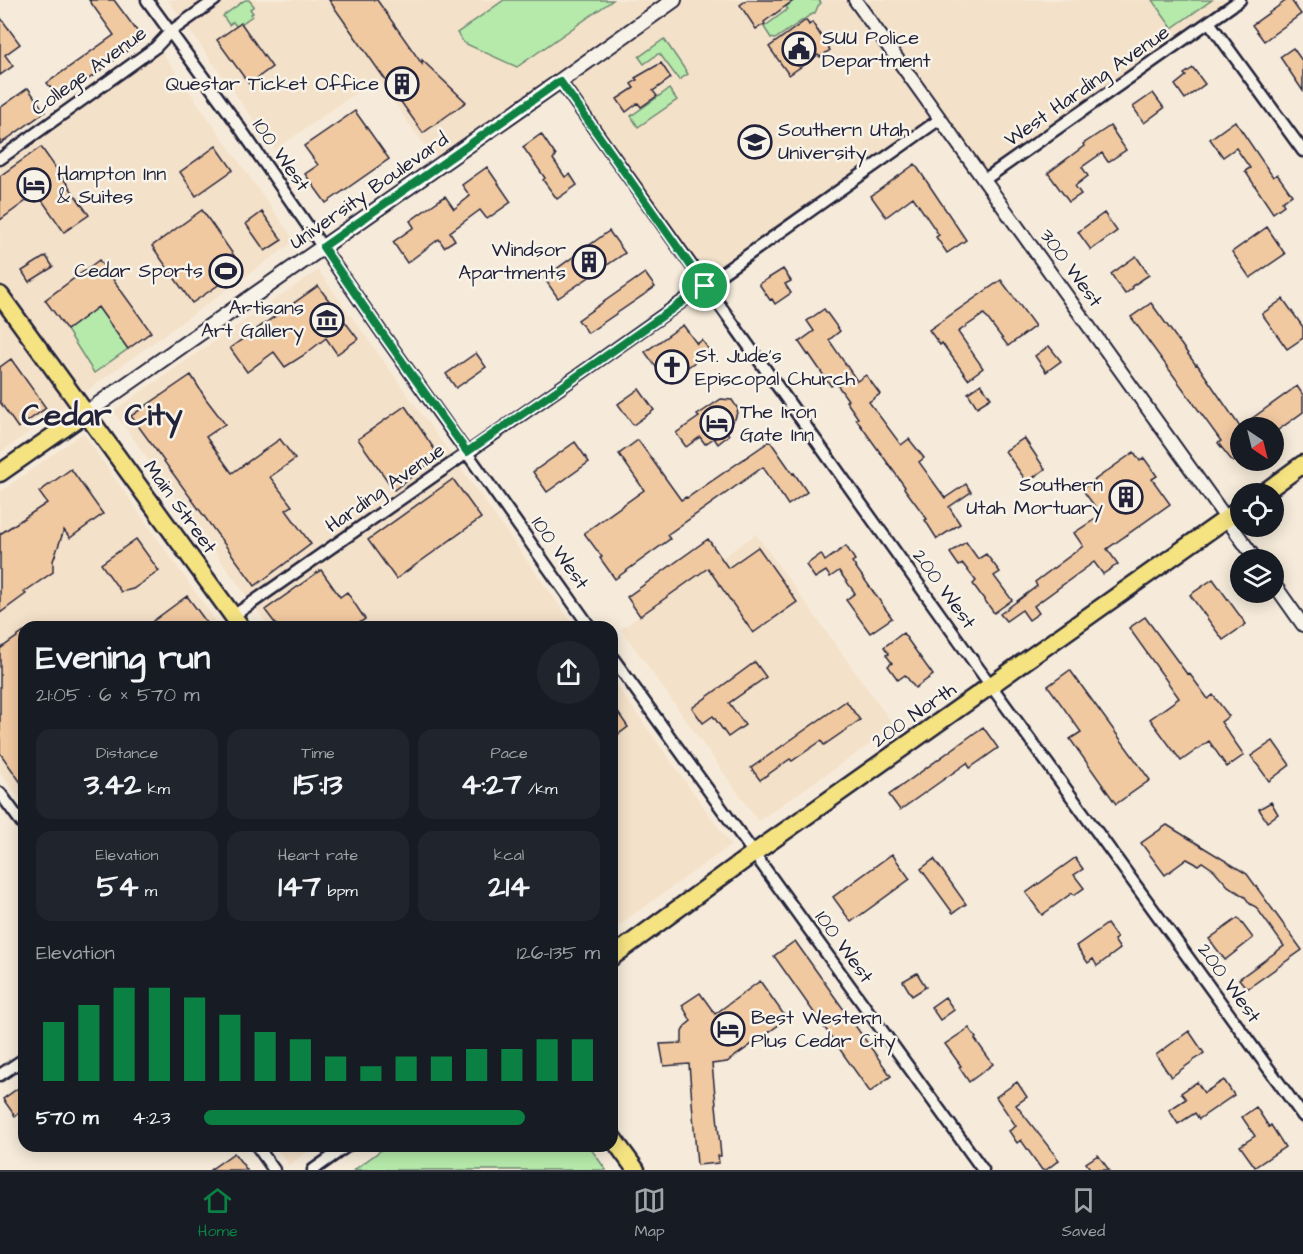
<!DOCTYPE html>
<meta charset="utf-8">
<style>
:root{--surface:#171b24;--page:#20242c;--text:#f1f3f6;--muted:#9ea1a6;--line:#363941;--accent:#0b8043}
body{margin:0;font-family:"Architects Daughter",sans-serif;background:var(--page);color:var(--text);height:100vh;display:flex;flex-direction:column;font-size:22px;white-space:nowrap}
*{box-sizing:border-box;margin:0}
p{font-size:20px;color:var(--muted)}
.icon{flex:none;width:33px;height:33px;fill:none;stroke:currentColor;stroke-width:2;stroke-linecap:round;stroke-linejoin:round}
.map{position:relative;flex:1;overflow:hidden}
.panel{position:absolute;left:18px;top:621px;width:600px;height:531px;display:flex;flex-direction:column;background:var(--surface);border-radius:18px;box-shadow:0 3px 15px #0003}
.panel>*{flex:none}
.needle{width:39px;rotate:145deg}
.buttons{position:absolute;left:1230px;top:417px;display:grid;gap:12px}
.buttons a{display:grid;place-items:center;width:54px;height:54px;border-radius:50%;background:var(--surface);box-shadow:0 3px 15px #0003;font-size:30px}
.pin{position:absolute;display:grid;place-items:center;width:51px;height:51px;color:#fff;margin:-26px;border:3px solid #fff;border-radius:50%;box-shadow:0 2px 6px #0007}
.round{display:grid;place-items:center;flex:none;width:63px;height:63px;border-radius:32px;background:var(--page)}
.head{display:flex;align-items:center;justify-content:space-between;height:102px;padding:0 18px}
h1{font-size:33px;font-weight:800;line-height:45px}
.stats{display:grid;grid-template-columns:repeat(3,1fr);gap:9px;height:102px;padding:6px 18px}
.stats div{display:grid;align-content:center;border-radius:15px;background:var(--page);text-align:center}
.stats b{font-size:30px;font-weight:800}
.stats small{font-size:16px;font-weight:400}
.stats p{font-size:16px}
.chart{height:168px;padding:12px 18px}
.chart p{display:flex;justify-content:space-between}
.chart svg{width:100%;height:108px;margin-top:6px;stroke:var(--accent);stroke-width:6}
ul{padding:0 18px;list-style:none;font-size:20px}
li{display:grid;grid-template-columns:96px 72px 1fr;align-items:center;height:45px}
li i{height:15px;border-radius:8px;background:var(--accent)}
.dock{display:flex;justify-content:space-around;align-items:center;height:84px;border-top:2px solid var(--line);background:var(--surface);font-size:16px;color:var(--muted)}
.dock a{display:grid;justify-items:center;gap:3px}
.dock .selected{color:var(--accent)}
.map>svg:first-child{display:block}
</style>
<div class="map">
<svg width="1303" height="1170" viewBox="0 0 1303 1170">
<rect width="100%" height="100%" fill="#f6ebda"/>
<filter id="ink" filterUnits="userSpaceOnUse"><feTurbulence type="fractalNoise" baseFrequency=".0167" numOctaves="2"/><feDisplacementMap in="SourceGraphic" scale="12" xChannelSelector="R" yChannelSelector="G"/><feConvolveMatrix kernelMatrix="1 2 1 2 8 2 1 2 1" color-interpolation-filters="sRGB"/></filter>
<g filter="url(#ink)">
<path fill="#f4e1c9" d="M 168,0 L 1240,0 L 984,180 L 940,119 L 705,286 L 560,82 L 441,165 L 431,151 L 429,152 L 377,78 L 275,150 Z
M 161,51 L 295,241 L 0,453 L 0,167 Z
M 318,270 L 575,627 L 269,627 L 113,411 Z
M 83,433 L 220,627 L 24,627 L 24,805 L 0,773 L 0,492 Z
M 756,534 L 895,727 L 758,821 L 621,629 Z
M 612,679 L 731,845 L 612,930 Z
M 274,1146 L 315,1146 L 289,1165 Z"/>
<path fill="#b6eaab" stroke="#6c8673" stroke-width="1.5" d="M 245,0 L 249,0 L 254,6 L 250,9 L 253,13 L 251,14 L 252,16 L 237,27 L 233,22 L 229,25 L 223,16 Z
M 504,0 L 613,0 L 517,67 L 464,43 L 457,33 Z
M 795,0 L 819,0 L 821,3 L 818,6 L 815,13 L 809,16 L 775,39 L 771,38 L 764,27 L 788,9 L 786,7 Z
M 1152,0 L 1212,0 L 1172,28 Z
M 664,39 L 688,74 L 679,80 L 660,54 L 658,54 L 644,64 L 639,57 Z
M 669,89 L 677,100 L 638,127 L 631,116 Z
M 98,307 L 128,349 L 94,373 L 67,330 Z
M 387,1146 L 589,1146 L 606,1170 L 354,1170 Z"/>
<path fill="#f1c9a1" stroke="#22223b" stroke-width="1.5" d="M 89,0 L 114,0 L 143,39 L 60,100 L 47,83 L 114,35 Z
M 329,0 L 377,0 L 422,64 L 422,60 L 466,102 L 423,133 Z
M 747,0 L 794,0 L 764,22 L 765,24 L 756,29 L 740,5 Z
M 1287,0 L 1291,0 L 1301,14 L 1264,41 L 1252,25 Z
M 0,17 L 20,44 L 5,55 L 13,66 L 0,75 Z
M 806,20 L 809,25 L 812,22 L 830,50 L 820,57 L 818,55 L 789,75 L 769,47 Z
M 241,23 L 272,67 L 249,84 L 217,40 Z
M 1293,48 L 1303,62 L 1303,91 L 1280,57 Z
M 661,63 L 671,78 L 653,91 L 657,96 L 641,107 L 638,103 L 626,112 L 617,99 L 634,88 L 631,84 L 637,80 L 635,78 Z
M 1193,68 L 1205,84 L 1185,99 L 1175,85 L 1186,76 L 1184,74 Z
M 28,88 L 45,112 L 0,144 L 0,108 Z
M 1153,93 L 1164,108 L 1144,123 L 1133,107 Z
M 355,111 L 389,159 L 326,203 L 305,174 L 318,165 L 304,146 Z
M 1235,121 L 1273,177 L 1277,174 L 1292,195 L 1282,202 L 1284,205 L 1273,213 L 1245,171 L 1250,168 L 1236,148 L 1223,157 L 1210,139 Z
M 1110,126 L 1126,150 L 1108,162 L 1102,153 L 1082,167 L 1088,176 L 1075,186 L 1081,194 L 1069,202 L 1048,173 L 1084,146 L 1083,144 Z
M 541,134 L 556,156 L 553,159 L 565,177 L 570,174 L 577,185 L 557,199 L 543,180 L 545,178 L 523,147 Z
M 216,146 L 233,170 L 196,196 L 180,172 Z
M 41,147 L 89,215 L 64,232 L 37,193 L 0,220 L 0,176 Z
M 915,164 L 966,240 L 947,253 L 936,237 L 939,235 L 913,197 L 886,217 L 871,196 Z
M 487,167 L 511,202 L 487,219 L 480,210 L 450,232 L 455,240 L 444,247 L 439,239 L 407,263 L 393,242 L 414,227 L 410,221 L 445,196 L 454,209 L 470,196 L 462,185 Z
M 202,210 L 235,257 L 228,262 L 236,273 L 192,303 L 152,246 Z
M 262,212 L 282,240 L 265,251 L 246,224 Z
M 1104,213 L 1117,231 L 1091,250 L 1078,232 Z
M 1267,227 L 1285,254 L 1250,278 L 1232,252 Z
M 609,231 L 625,253 L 558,298 L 544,278 Z
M 46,256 L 53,267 L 29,282 L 22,271 Z
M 1136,256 L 1149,275 L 1132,286 L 1133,288 L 1125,294 L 1111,274 Z
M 99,260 L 151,332 L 128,349 L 98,307 L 67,330 L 45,300 Z
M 783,269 L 791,281 L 785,284 L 791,293 L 775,304 L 772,299 L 770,300 L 759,284 Z
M 645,273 L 655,287 L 588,333 L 578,320 Z
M 1001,280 L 1035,326 L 1008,346 L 984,314 L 958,332 L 983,368 L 968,379 L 942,343 L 940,345 L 929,330 Z
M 318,286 L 358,339 L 337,354 L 326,338 L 304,355 L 285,367 L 274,352 L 247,372 L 230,348 Z
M 1283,299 L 1303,327 L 1303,338 L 1287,349 L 1262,314 Z
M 1151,303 L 1196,365 L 1197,364 L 1240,427 L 1297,386 L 1303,395 L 1303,412 L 1274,433 L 1274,428 L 1240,428 L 1240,457 L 1233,462 L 1218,443 L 1221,441 L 1131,317 Z
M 824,309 L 840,331 L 829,340 L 857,381 L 866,375 L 880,394 L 869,402 L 901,445 L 909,439 L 924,458 L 919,462 L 945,498 L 966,484 L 971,492 L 949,507 L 960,524 L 937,539 L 925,520 L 927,519 L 904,488 L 905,487 L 856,419 L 858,418 L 846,401 L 848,400 L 836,383 L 831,386 L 809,354 L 808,355 L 799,342 L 814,331 L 807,321 Z
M 683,325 L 697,344 L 702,340 L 710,351 L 667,382 L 645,352 Z
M 1049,346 L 1061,361 L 1046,372 L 1035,356 Z
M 476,353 L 486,367 L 456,388 L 446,374 Z
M 11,359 L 46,408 L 18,428 L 0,402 L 0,367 Z
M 191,375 L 206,399 L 225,424 L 206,437 L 232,473 L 280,439 L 295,459 L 270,477 L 292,506 L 286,510 L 311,544 L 255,586 L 131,416 Z
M 981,384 L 991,398 L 977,407 L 968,393 Z
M 639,389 L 654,410 L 633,425 L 618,404 Z
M 721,399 L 732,400 L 738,409 L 735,419 L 728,424 L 731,428 L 727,432 L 729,435 L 718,444 L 714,438 L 705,444 L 700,437 L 686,447 L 676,433 L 699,417 L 697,415 Z
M 405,406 L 439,456 L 394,490 L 358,439 Z
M 1024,438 L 1045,469 L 1027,482 L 1005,451 Z
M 638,440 L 681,500 L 686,497 L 687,498 L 770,441 L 793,474 L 794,473 L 807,492 L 788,505 L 763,467 L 667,535 L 670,539 L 615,579 L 600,558 L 602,557 L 584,533 L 644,490 L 619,454 Z
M 575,442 L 589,462 L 547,492 L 533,472 Z
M 1134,452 L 1140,461 L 1144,458 L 1157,476 L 1152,479 L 1170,504 L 1107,549 L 1118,564 L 1103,574 L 1094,562 L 1034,606 L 1039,613 L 1029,620 L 1022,610 L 1006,621 L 1000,614 L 1037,586 L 1035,582 L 1083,546 L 1074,533 L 1101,515 L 1082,489 Z
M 71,469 L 103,514 L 70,538 L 64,530 L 53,561 L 53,572 L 24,592 L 26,594 L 0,613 L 0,534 L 47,503 L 39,492 Z
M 453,479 L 481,518 L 396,579 L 368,540 Z
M 136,539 L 159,571 L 133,589 L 121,592 L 101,564 Z
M 708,539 L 728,568 L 758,547 L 797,602 L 753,633 L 708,568 L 640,616 L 627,597 Z
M 966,542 L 978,559 L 986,554 L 1000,572 L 994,576 L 1012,600 L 994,613 L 973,584 L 976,581 L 963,564 L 959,566 L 950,553 Z
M 846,546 L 855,560 L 852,562 L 892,618 L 870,633 L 846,600 L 855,593 L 839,571 L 830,577 L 826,571 L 815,578 L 806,565 L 821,554 L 825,561 Z
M 321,570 L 340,597 L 347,592 L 365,619 L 353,627 L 278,627 L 265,610 Z
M 1213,579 L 1246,624 L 1223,640 L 1190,595 Z
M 187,596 L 210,627 L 145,627 Z
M 1145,617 L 1187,674 L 1189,673 L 1208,699 L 1213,695 L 1229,716 L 1221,722 L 1244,755 L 1227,767 L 1209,741 L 1181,761 L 1150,719 L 1179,698 L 1129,628 Z
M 24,632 L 24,787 L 0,753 L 0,649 Z
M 903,633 L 933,675 L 915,688 L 905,675 L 898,680 L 888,666 L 892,663 L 886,655 L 889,654 L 884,647 Z
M 755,662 L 766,677 L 729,703 L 745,725 L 728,737 L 713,716 L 703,723 L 692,708 Z
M 1070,670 L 1150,780 L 1116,804 L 1070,739 L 1081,732 L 1048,686 Z
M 846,701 L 860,720 L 824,745 L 821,741 L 792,761 L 790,759 L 760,780 L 751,768 Z
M 612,704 L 628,727 L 612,739 Z
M 983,727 L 998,748 L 970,768 L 967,763 L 900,810 L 889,795 Z
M 1273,741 L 1290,765 L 1269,781 L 1251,756 Z
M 1271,802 L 1278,814 L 1267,822 L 1259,809 Z
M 1167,825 L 1247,874 L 1302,950 L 1247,989 L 1239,979 L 1284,946 L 1256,907 L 1250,904 L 1245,897 L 1228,886 L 1214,870 L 1202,862 L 1198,865 L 1187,859 L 1165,875 L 1141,843 Z
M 892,854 L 910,879 L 851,922 L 833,897 Z
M 1075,858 L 1083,869 L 1074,875 L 1084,888 L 1074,895 L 1072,893 L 1042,915 L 1026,893 Z
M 934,859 L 966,904 L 953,913 L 921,869 Z
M 1238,918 L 1253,938 L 1225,960 L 1209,939 Z
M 1107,924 L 1117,938 L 1114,940 L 1120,949 L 1097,966 L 1093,959 L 1088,963 L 1076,946 Z
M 795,941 L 891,1076 L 870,1092 L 774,956 Z
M 917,973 L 926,987 L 912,996 L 903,981 Z
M 760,981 L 787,1019 L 727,1062 L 712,1064 L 721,1156 L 718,1156 L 719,1163 L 697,1165 L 689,1064 L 664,1066 L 660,1044 L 682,1043 L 682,1032 L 685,1026 L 691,1021 L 682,1005 L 700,993 L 715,1014 Z
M 945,997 L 954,1010 L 940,1020 L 931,1007 Z
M 969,1028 L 976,1038 L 975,1039 L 993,1064 L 969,1082 L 959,1067 L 961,1066 L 945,1044 Z
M 1189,1031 L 1204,1053 L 1171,1077 L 1156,1055 Z
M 1224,1080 L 1234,1095 L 1199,1119 L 1195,1113 L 1178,1124 L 1169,1110 L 1186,1099 L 1181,1093 L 1197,1082 L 1204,1093 Z
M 1017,1082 L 1027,1097 L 1016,1105 L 1059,1160 L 1046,1170 L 1042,1170 L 1021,1140 L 1017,1143 L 1009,1131 L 1016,1126 L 996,1097 Z
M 24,1084 L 24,1109 L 15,1116 L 3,1099 Z
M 1256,1107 L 1269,1127 L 1271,1125 L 1285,1147 L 1255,1167 L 1240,1146 L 1255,1136 L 1242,1117 Z
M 234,1153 L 247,1170 L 210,1170 Z
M 1098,1155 L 1109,1170 L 1091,1170 L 1086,1163 Z"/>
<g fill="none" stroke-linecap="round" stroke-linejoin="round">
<g stroke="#22223b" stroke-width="15">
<path id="minor" d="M 147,0 L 233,118 L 380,330 L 590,627
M 1209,22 L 1303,151
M 560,81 L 976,665 L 1303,1116
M 0,159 L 156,47 L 170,32 L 215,0
M 984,180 L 1240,0
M 233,616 L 563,386 L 940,119
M 612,657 L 983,1170
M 0,793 L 24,826
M 0,1075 L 24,1059
M 257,1146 L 274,1170
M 313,1170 L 347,1146"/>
</g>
<g stroke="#22223b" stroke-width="16">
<path id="tertiary" d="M 855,0 L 1256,560
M 1274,584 L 1303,625"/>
</g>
<g stroke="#22223b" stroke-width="18">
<path id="secondary" d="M 86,413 L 560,81 L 674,0"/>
</g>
<g stroke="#22223b" stroke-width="21">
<path id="primary" d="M 0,295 L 241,627
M 0,473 L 86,413
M 1262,494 L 1303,464
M 612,957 L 754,853 L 1240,509
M 612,1137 L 636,1170"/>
</g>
<use href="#minor" stroke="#f7f3e8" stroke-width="10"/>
<use href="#tertiary" stroke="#f7f3e8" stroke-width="12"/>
<use href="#secondary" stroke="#f7f3e8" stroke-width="14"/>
<use href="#primary" stroke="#f5e382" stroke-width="16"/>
</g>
</g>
<g fill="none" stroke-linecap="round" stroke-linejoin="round" filter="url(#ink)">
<g stroke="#fff" stroke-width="12">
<path id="route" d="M 560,81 L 705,286 L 563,386 L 467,452 L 380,330 L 323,247 Z"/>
</g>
<use href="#route" stroke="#0b8043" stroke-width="8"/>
</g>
<defs>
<g id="civic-ring" transform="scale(1.725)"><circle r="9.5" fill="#f7f3e8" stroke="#22223b" stroke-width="1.5"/><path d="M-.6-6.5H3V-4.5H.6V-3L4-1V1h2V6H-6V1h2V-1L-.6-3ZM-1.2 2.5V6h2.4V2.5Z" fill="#22223b"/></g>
<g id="building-ring" transform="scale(1.725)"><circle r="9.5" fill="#f7f3e8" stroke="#22223b" stroke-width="1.5"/><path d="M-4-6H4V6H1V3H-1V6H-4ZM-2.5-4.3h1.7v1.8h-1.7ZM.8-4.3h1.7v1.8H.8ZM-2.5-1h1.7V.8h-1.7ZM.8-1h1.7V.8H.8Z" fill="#22223b"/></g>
<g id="university-ring" transform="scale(1.725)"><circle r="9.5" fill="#f7f3e8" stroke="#22223b" stroke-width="1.5"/><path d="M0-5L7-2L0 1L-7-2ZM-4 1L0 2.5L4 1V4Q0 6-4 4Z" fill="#22223b"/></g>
<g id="hotel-ring" transform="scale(1.725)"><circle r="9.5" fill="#f7f3e8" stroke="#22223b" stroke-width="1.5"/><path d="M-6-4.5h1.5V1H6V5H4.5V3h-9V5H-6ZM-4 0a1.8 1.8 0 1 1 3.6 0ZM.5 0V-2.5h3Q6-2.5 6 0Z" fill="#22223b"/></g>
<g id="stadium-ring" transform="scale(1.725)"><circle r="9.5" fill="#f7f3e8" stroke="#22223b" stroke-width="1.5"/><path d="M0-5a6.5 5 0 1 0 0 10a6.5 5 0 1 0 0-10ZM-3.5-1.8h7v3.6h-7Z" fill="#22223b"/></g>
<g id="museum-ring" transform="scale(1.725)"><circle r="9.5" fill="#f7f3e8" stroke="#22223b" stroke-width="1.5"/><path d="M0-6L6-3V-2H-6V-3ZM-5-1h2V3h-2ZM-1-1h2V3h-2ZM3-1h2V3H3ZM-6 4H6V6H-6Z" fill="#22223b"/></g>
<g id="church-ring" transform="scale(1.725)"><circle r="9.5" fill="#f7f3e8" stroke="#22223b" stroke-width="1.5"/><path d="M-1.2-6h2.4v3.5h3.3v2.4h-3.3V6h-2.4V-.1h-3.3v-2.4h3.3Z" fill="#22223b"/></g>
</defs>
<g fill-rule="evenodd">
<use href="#civic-ring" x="799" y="49"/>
<use href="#building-ring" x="402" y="84"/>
<use href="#university-ring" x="755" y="142"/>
<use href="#hotel-ring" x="34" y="185"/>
<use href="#building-ring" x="589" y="262"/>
<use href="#stadium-ring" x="226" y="271"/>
<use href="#museum-ring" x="327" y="320"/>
<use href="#church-ring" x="672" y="367"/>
<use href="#hotel-ring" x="717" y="423"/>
<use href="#building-ring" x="1126" y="497"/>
<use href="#hotel-ring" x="728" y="1029"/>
</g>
<g text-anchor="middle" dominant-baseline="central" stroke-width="5" stroke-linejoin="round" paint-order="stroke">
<g font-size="20" fill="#22223b" stroke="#f7f3e8" text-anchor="start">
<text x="822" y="38">SUU Police<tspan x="822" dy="23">Department</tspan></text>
<text x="379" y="84" text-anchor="end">Questar Ticket Office</text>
<text x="778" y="130">Southern Utah<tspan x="778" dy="23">University</tspan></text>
<text x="57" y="174">Hampton Inn<tspan x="57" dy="23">&amp; Suites</tspan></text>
<text x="566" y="250" text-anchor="end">Windsor<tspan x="566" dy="23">Apartments</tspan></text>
<text x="203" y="271" text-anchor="end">Cedar Sports</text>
<text x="304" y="308" text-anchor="end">Artisans<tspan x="304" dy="23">Art Gallery</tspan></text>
<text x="695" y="356">St. Jude's<tspan x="695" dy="23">Episcopal Church</tspan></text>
<text x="740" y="412">The Iron<tspan x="740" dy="23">Gate Inn</tspan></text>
<text x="1103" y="485" text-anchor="end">Southern<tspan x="1103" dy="23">Utah Mortuary</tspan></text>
<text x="751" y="1018">Best Western<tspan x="751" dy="23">Plus Cedar City</tspan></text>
</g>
<g font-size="20" fill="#22223b" stroke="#f7f3e8">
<text transform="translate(89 71) rotate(-36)">College Avenue</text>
<text transform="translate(1087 86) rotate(-35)">West Harding Avenue</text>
<text transform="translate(281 155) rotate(55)">100 West</text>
<text transform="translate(369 191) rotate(-35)">University Boulevard</text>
<text transform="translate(1071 268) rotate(54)">300 West</text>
<text transform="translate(385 488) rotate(-35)">Harding Avenue</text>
<text transform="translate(180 507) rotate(54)">Main Street</text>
<text transform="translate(560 553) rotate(55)">100 West</text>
<text transform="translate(944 589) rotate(54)">200 West</text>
<text transform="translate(914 715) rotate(-35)">200 North</text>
<text transform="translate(844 947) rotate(54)">100 West</text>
<text transform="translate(1229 983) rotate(54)">200 West</text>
</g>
<g font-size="32" font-weight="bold" fill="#22223b" stroke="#f7f3e8">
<text x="102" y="415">Cedar City</text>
</g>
</g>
</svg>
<div class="buttons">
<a><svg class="needle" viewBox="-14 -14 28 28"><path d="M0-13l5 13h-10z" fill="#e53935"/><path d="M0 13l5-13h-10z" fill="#9ea1a6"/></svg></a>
<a><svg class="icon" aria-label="locate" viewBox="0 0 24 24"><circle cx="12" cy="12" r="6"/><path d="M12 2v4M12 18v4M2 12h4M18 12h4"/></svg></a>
<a><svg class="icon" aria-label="layers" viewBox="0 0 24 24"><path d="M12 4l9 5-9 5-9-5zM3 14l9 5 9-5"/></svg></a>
</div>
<div class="pin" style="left:705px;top:286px;background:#1e9e55"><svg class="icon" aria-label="arrive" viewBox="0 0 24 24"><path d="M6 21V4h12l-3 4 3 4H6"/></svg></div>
<section class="panel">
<div class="head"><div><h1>Evening run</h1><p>21:05 · 6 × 570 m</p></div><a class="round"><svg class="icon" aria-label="share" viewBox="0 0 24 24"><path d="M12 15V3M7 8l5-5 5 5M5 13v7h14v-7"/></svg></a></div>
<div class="stats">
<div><p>Distance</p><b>3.42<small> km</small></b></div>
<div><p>Time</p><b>15:13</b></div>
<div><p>Pace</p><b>4:27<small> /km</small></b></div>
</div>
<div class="stats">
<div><p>Elevation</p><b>54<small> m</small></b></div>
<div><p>Heart rate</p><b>147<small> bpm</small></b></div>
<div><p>kcal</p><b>214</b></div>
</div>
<div class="chart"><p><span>Elevation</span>126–135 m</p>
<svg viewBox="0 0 160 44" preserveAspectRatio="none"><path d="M5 44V20M15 44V13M25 44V6M35 44V6M45 44V10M55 44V17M65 44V24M75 44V27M85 44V34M95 44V38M105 44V34M115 44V34M125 44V31M135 44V31M145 44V27M155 44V27"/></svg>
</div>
<ul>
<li><b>570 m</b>4:23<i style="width:81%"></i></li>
</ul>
</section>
</div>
<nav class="dock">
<a class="selected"><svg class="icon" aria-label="home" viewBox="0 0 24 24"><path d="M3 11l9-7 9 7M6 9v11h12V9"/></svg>Home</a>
<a><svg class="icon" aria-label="map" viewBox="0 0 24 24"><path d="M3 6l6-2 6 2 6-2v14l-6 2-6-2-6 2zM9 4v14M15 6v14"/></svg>Map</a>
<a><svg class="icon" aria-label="saved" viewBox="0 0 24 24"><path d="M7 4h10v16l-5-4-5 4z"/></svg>Saved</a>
</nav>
